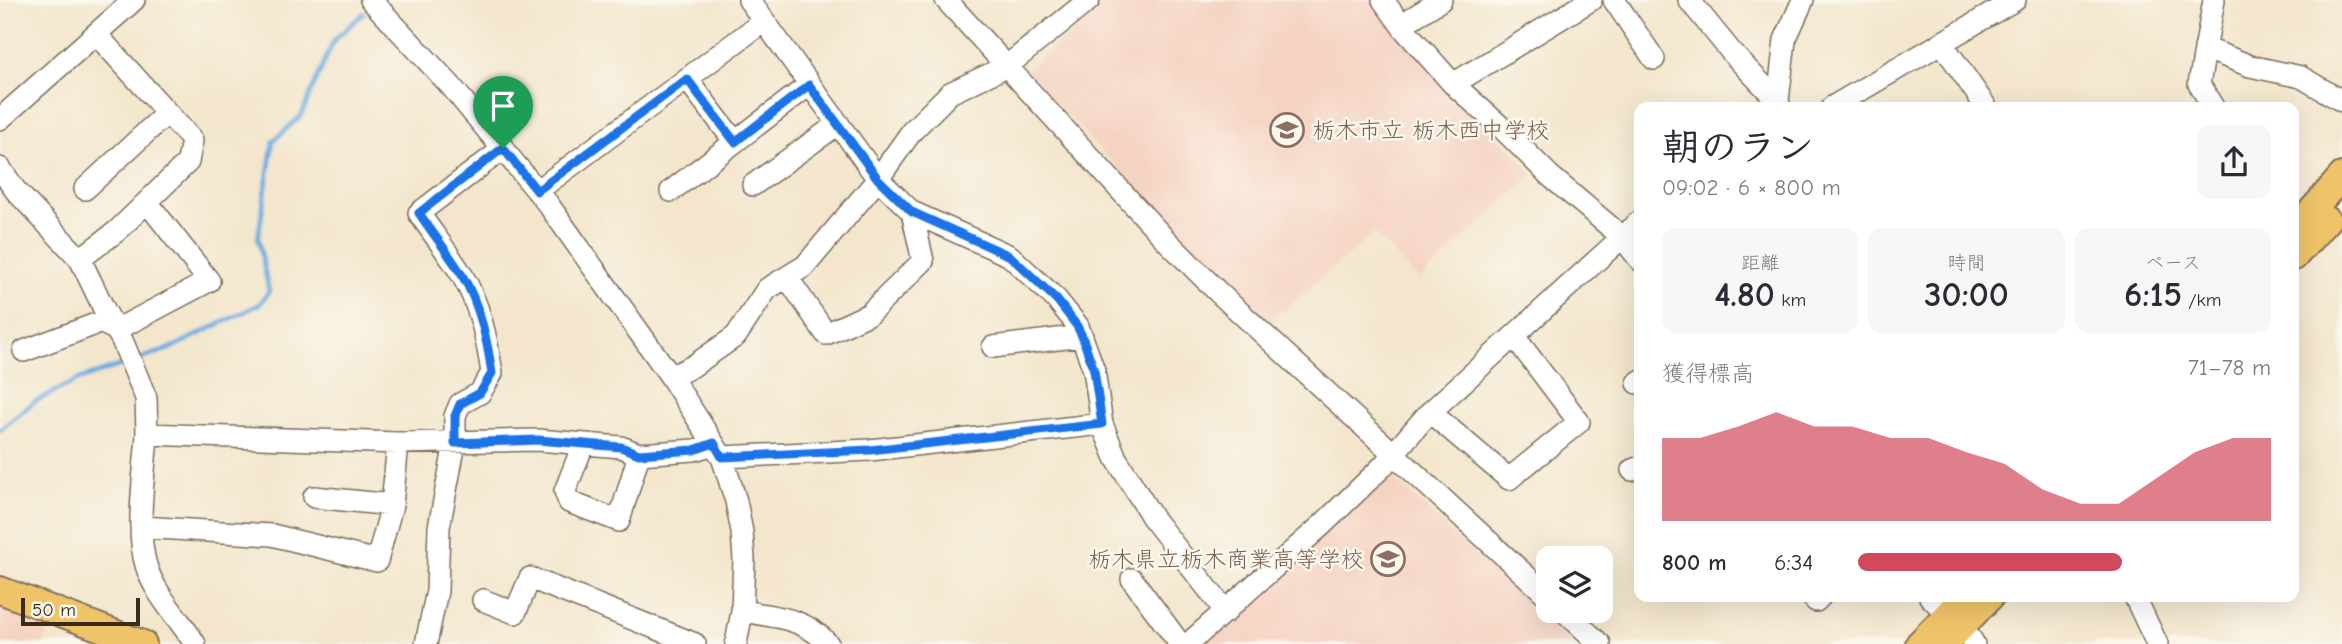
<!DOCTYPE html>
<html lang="ja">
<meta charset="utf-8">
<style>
:root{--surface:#fff;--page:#f7f7f7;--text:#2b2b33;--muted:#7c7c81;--accent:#d1495b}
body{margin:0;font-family:"Comic Neue","Klee One",sans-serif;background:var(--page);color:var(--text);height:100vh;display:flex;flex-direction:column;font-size:26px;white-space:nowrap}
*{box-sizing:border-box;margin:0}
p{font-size:23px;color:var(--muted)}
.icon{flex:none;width:38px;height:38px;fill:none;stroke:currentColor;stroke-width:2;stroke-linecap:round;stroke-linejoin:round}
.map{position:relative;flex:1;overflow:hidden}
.details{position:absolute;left:1634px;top:102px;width:665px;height:500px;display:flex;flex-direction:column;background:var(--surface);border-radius:14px;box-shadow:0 7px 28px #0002}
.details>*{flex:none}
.controls{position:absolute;left:1536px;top:546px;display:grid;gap:14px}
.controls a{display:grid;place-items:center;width:77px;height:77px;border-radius:14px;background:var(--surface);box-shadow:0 7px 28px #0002;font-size:35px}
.scale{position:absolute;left:21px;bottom:18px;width:119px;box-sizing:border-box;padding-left:7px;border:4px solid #3b2a1e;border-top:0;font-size:19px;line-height:24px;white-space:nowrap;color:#3b2a1e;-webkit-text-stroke:5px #fbf7ec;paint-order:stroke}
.pin{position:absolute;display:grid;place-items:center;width:60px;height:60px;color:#fff;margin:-72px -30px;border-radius:50% 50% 50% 0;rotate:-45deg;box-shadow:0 0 7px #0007}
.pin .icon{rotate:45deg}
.round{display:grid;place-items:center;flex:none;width:74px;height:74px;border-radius:14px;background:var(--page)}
.summary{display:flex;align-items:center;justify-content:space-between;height:119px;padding:0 28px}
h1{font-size:38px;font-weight:800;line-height:52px}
.metrics{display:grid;grid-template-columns:repeat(3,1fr);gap:10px;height:119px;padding:7px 28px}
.metrics div{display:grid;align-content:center;border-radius:14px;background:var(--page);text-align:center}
.metrics b{font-size:35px;font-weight:800}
.metrics small{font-size:19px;font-weight:400}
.metrics p{font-size:19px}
.chart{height:196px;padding:14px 28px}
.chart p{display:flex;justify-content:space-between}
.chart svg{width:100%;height:126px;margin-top:7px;fill:var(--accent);opacity:.7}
ul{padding:0 28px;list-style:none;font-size:23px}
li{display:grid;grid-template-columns:112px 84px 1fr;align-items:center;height:52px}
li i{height:18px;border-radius:9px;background:var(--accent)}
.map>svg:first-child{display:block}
</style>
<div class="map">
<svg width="2342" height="644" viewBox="0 0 2342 644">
<rect width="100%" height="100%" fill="#fbf7ec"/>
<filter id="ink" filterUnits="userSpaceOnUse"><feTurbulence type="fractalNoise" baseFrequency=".0143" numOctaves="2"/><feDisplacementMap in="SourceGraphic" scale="14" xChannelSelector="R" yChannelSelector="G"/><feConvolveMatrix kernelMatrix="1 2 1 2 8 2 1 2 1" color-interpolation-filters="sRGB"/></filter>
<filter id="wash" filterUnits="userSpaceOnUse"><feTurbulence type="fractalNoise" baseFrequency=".00686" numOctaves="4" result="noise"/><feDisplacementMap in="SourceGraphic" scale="28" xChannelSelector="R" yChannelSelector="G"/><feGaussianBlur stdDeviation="1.57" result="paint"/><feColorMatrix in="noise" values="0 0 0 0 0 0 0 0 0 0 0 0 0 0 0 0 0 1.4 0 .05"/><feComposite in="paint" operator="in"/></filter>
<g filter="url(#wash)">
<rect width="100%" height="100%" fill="#f3e6cc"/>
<path fill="#f5d3c2" d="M 1109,0 L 1372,0 L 1398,31 L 1534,174 L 1419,280 L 1374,233 L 1266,326 L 1026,71 Z
M 1390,475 L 1571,644 L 1199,644 Z
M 0,605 L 51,624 L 43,644 L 0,644 Z"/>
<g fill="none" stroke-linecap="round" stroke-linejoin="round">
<path stroke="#6dace0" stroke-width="4.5" d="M 136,360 L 169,349 L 260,304 L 269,291 L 258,238 L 273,141 L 301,116 L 334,40 L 364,13
M 0,430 L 34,402 L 80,379 L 125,364"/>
</g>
</g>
<g filter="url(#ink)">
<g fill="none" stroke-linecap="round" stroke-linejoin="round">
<g stroke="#7b6c5b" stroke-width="24">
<path id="minor" d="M 371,0 L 451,86 L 548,204 L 671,377 L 722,457 L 736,501 L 742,532 L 744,559 L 742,611 L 736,644
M 749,0 L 878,179 L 912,212 L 1010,256 L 1057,300 L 1078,326 L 1094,370 L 1102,424 L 1116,458 L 1152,517 L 1226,612
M 946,0 L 1165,239 L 1219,293 L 1549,597
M 1383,0 L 1404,29 L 1453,84 L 1500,126 L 1550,176 L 1621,236 L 1640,260
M 1614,0 L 1654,59
M 1689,0 L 1733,54 L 1778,101
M 1401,25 L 1441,0
M 1942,43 L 1986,107
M 2205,48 L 2250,66 L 2301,77 L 2342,101
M 687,79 L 735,142
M 1453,84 L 1591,0
M 1780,107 L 1778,101 L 1785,40 L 1803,0
M 1832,107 L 2015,0
M 2213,107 L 2199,84 L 2214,0
M 0,119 L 134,0
M 0,168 L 16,191 L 80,259 L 105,311 L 122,340 L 146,398 L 147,434
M 753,185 L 838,124
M 85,189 L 167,113
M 537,191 L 764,21
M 671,191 L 809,85
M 80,259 L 117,231 L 188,162 L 192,140 L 97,35
M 787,277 L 826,334 L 869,314 L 923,261 L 912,212
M 993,347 L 1082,336
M 24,351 L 101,322 L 116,330 L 209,281 L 147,202
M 671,377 L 693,366 L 736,336 L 767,289 L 805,266 L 878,179 L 912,131 L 950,93 L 1007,66 L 1089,0
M 1638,383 L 1640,381
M 1430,412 L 1509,479 L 1579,422 L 1514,336
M 583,445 L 565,491 L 569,502 L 619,521 L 639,454
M 722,457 L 870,450 L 1102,424
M 1632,470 L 1640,467
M 314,497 L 392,505
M 141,527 L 272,535 L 377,561 L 392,505 L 398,443
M 1132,579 L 1180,644
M 1812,597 L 1816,601 L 1820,597
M 1930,597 L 1948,614
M 2135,597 L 2157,644
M 483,600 L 515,613 L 530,578 L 695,644
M 742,611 C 775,617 804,617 828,644
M 1564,611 L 1600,644
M 1962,626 L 1974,644
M 195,644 C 180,619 154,594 146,565 C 135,529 145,472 147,434 L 398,443 L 538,440 L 621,447 L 639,454 L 694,450 L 714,444
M 426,644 L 437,591 L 439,527 L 455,443 L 455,416 L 460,404 L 480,393 L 492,373 C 487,340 480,305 462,275 C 449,254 433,234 419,213 L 504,148
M 1188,644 L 1322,525 L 1382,467 L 1427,415 L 1640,221"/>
</g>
<g stroke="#7b6c5b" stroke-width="30">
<path id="major" d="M 2294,231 L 2342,176
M 2294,257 L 2327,220
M 0,590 L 143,644
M 1919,644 L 1964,597
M 1945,644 L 1990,597"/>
</g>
<use href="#minor" stroke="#fff" stroke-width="21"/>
<use href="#major" stroke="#efc469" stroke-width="26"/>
</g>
</g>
<g fill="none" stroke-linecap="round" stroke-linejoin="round" filter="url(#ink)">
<g stroke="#fff" stroke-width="14">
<path id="route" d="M 687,79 L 735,142 L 809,85 L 878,179 L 912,212 L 1010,256 L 1057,300 L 1077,326 L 1082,336 L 1094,370 L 1102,424 L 870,450 L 722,457 L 714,443 L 694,450 L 639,454 L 621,447 L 538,440 L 455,443 L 455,416 L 460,404 L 480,393 L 492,373 C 487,340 480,305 462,275 C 449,254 433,234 419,213 L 503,148 L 537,191 Z"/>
</g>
<use href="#route" stroke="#1a73e8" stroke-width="9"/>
</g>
<defs>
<g id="school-ring" transform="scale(1.75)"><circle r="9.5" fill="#fbf7ec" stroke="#8d6e63" stroke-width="1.5"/><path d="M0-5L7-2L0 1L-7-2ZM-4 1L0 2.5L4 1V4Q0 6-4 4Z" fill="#8d6e63"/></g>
</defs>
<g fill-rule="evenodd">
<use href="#school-ring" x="1287" y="130"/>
<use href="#school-ring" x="1388" y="559"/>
</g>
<g text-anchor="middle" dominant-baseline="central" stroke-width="5" stroke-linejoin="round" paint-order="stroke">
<g font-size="23" fill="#785e54" stroke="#fbf7ec" text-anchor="start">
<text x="1312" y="130">栃木市立 栃木西中学校</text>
<text x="1364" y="559" text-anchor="end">栃木県立栃木商業高等学校</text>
</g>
</g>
</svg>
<div class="controls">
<a><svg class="icon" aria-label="layers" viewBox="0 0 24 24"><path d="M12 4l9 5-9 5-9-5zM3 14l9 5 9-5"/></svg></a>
</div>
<div class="scale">50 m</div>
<div class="pin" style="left:503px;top:148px;background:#1e9e55"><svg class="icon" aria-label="arrive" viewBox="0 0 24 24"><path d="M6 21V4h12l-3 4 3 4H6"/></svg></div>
<section class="details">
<div class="summary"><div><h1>朝のラン</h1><p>09:02 · 6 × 800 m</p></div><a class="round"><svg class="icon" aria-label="share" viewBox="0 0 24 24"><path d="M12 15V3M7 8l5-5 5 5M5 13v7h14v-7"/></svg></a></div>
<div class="metrics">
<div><p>距離</p><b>4.80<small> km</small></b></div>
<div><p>時間</p><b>30:00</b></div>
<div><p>ペース</p><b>6:15<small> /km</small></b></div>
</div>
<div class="chart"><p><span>獲得標高</span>71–78 m</p>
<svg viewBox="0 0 160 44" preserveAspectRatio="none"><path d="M0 44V15L10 15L20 11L30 6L40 11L50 11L60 15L70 15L80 20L90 24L100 33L110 38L120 38L130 29L140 20L150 15L160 15V44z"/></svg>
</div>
<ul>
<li><b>800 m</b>6:34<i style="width:64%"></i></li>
</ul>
</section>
</div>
